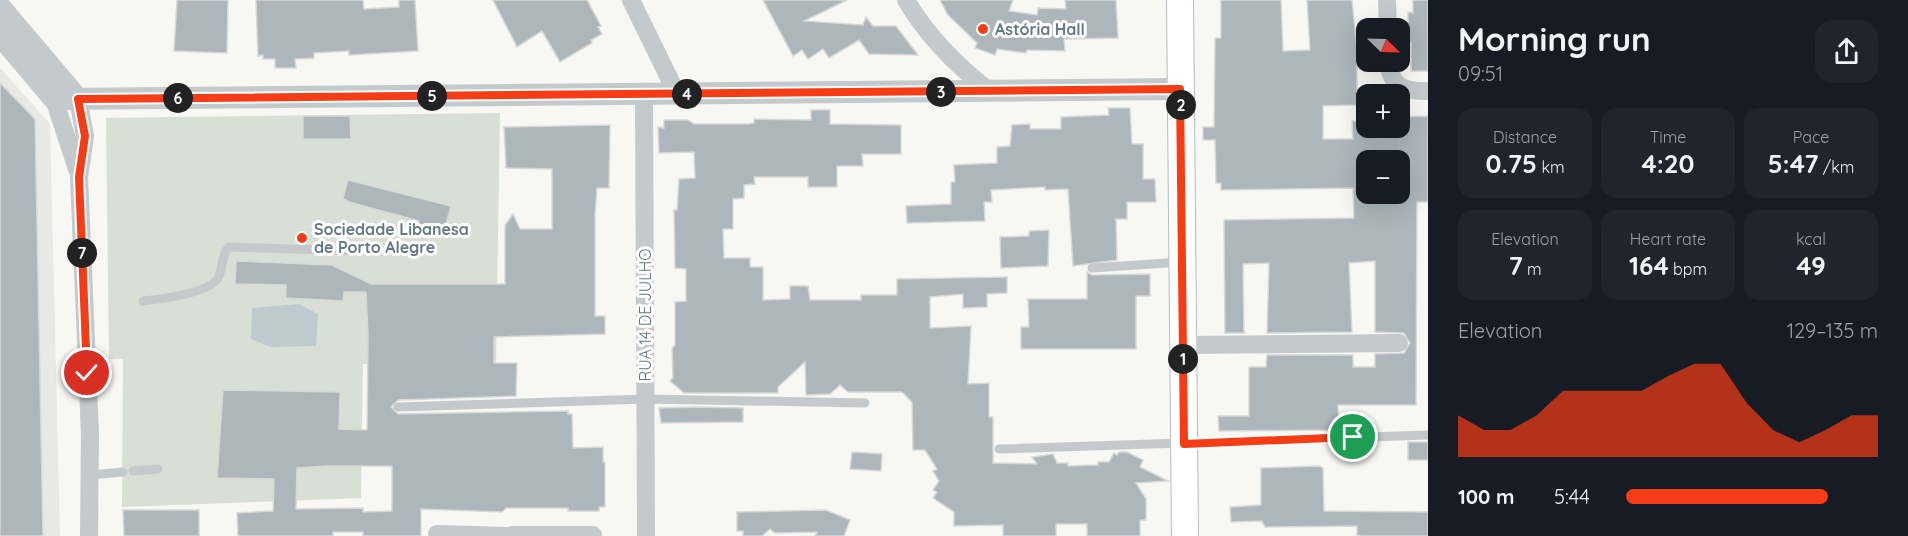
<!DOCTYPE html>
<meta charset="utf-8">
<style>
:root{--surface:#171b24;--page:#20242c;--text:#f1f3f6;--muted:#9ea1a6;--accent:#f53c15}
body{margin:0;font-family:Quicksand,sans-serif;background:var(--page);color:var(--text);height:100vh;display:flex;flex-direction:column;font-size:22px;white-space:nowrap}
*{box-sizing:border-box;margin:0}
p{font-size:20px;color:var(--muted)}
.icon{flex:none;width:33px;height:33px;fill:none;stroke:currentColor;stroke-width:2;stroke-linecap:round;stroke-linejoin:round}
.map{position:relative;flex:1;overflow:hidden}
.drawer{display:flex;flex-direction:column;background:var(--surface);width:480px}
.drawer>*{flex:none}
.needle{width:39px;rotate:113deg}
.tools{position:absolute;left:1356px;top:18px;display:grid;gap:12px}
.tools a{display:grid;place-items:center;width:54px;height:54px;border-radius:12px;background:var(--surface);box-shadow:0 6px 24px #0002;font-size:30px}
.pin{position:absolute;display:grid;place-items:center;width:51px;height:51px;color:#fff;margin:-26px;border:3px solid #fff;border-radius:50%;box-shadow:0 2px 6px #0007}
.km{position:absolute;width:30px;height:30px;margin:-15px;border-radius:50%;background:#222;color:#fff;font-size:16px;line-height:30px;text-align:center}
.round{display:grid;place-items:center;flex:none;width:63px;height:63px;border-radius:18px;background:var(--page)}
.headline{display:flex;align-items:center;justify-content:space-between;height:102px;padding:0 30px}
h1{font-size:33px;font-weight:700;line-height:45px}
.metrics{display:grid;grid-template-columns:repeat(3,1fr);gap:9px;height:102px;padding:6px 30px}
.metrics div{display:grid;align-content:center;border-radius:15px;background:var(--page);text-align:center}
.metrics b{font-size:26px;font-weight:700}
.metrics small{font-size:16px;font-weight:400}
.metrics p{font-size:16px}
.chart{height:168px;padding:12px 30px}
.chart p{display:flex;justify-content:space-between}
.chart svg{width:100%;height:108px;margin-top:6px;fill:var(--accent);opacity:.7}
ul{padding:0 30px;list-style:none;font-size:20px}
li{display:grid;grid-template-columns:96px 72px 1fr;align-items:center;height:45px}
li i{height:15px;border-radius:8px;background:var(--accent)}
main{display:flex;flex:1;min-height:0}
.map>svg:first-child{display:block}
</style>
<main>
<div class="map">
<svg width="1428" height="536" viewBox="0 0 1428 536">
<rect width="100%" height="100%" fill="#f7f7f3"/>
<path fill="#e8e8e6" d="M 0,68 L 50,124 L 60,536 L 0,536 Z"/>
<path fill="#d8dfd4" d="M 500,113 L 496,363 L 363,364 L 361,498 L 122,507 L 123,359 L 109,359 L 106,118 Z"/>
<path fill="#bdcace" d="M 299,304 L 318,314 L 316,346 L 271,347 L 251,339 L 252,308 Z"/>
<path fill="#acb6bb" stroke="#d8d8d6" stroke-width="1.5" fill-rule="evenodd" d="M 177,0 L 228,0 L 227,53 L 174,51 Z
M 256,0 L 363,0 L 364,9 L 399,7 L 399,0 L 415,0 L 418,51 L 349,55 L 349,51 L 314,53 L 314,58 L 295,59 L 296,68 L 275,68 L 275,59 L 263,59 L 263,55 L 258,56 Z
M 493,0 L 587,0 L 601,26 L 598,27 L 602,34 L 591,40 L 592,43 L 560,62 L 542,31 L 517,47 Z
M 763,0 L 847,0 L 804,21 L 863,25 L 866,17 L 873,26 L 896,26 L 918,55 L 869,54 L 859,40 L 829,58 L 823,49 L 808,59 L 802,50 L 793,56 Z
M 940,0 L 1013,0 L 1009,11 L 1037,15 L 1038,8 L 1066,9 L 1065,0 L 1116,0 L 1118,38 L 1064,39 L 1065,51 L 1027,50 L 1026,53 L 997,49 L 995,55 L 975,48 L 977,43 L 948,15 Z
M 1221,0 L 1281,0 L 1283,51 L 1310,50 L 1307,0 L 1352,0 L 1357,49 L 1357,105 L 1323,106 L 1323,139 L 1353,139 L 1352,121 L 1366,120 L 1366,128 L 1400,128 L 1400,117 L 1428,116 L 1428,202 L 1417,202 L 1416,405 L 1338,405 L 1339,430 L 1219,431 L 1218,416 L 1249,416 L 1249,367 L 1266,367 L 1267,355 L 1353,355 L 1353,367 L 1375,367 L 1375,354 L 1404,353 L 1410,343 L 1404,333 L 1375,332 L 1375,261 L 1349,263 L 1352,332 L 1267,333 L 1269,263 L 1243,264 L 1244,333 L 1225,333 L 1224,220 L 1354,218 L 1353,188 L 1221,190 L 1221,183 L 1216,183 L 1215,140 L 1203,140 L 1203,127 L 1214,127 L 1215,38 L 1221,38 ZM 1366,160 L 1400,160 L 1400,194 L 1366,194 Z
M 1413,0 L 1428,0 L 1428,71 L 1411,71 L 1411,43 L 1408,43 L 1408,12 L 1413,13 Z
M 0,83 L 35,119 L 43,536 L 0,536 Z
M 1108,108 L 1130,108 L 1132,144 L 1143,144 L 1143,179 L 1155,179 L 1156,202 L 1127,202 L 1127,219 L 1116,219 L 1117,260 L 1073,266 L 1068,189 L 1045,190 L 1045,187 L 991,190 L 992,202 L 984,202 L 985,221 L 907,223 L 906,206 L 951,204 L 951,182 L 955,182 L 954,165 L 997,163 L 997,147 L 1010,146 L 1012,125 L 1030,124 L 1030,129 L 1061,129 L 1061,117 L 1109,115 Z
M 811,110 L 830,110 L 830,124 L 901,125 L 901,154 L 862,154 L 863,166 L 837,166 L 837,187 L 808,187 L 808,177 L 754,177 L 755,184 L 744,185 L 744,198 L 733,199 L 733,229 L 723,229 L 724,258 L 750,258 L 750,267 L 763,267 L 763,300 L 790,299 L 790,286 L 808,286 L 810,300 L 861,300 L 861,295 L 897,295 L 897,279 L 1007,277 L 1007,293 L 987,294 L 987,307 L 963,308 L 963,294 L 930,297 L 930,328 L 971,326 L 968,384 L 989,383 L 989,417 L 993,417 L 993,463 L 1037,464 L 1032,457 L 1053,454 L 1057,463 L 1068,463 L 1068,466 L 1098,465 L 1098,462 L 1109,462 L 1114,453 L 1117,455 L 1119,452 L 1127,452 L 1143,460 L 1140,467 L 1168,481 L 1136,483 L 1146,499 L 1146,520 L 1140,520 L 1140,536 L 1087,536 L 1087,524 L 1056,524 L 1056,536 L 1003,536 L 1003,525 L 954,526 L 954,512 L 933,498 L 937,492 L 933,490 L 939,481 L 933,471 L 937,469 L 925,450 L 913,450 L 912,402 L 902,392 L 848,392 L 840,385 L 830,394 L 806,395 L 805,362 L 778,387 L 778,393 L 684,393 L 670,381 L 673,377 L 672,348 L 675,345 L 675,302 L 686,301 L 686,269 L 675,268 L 674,210 L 677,210 L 679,179 L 695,178 L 694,152 L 659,153 L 658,127 L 664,128 L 664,120 L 688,120 L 694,124 L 749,124 L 754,123 L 754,119 L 811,120 Z
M 303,116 L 350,116 L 351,139 L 303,139 Z
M 610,125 L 609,188 L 597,188 L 595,215 L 595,316 L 605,316 L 605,334 L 494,337 L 494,363 L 517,363 L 516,396 L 398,400 L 391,407 L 398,414 L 568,411 L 568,414 L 572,414 L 573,448 L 603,447 L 603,462 L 605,462 L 605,507 L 599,507 L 599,511 L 568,511 L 568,508 L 506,508 L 502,512 L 421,509 L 421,536 L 363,536 L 363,532 L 333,532 L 333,536 L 238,536 L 237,513 L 273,511 L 274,479 L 217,478 L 223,390 L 340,392 L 339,429 L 367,430 L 368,335 L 366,292 L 344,292 L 343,301 L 286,298 L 286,285 L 235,284 L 236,261 L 332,265 L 371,284 L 505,284 L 505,225 L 513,214 L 520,229 L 552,229 L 552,169 L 506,168 L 504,127 ZM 326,466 L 392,466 L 392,511 L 363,512 L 363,508 L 296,509 L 297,468 Z
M 348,180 L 451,206 L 442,238 L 417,231 L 419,221 L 349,202 L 343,198 Z
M 1049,230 L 1048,266 L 1001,268 L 1000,237 L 1029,236 L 1029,231 Z
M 1087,272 L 1092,275 L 1150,274 L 1150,296 L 1136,296 L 1136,349 L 1021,349 L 1021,327 L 1029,327 L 1028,299 L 1087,299 Z
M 699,407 L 743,408 L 743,422 L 661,423 L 659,408 Z
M 1408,442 L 1428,442 L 1428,460 L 1408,460 Z
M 852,452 L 882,454 L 881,471 L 850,469 Z
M 1320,466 L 1323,468 L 1324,511 L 1428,512 L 1428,536 L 1361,536 L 1357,535 L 1357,526 L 1265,527 L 1262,521 L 1231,522 L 1230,507 L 1261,505 L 1261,468 Z
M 123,510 L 199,510 L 199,536 L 124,536 Z
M 826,510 L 850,520 L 844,536 L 815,536 L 817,532 L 775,533 L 770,529 L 762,536 L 743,536 L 743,531 L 737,531 L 737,512 Z"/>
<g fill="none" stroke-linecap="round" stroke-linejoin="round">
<g stroke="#b6bcc0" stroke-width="28">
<path id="secondary" d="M 1180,0 L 1185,536"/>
</g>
<path stroke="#c4c9cc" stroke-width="9" d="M 1092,268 L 1182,262
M 143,301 C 161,299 210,293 218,278 C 224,267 220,256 229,247 L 354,251
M 398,407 L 646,399 L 865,403
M 999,449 L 1428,435
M 133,471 L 158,469
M 90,475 L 123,472"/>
<path stroke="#c4c9cc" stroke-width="18" d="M 631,0 L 677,94
M 906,0 C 927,36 956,65 989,91
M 1387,0 L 1388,28
M 1389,62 C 1390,87 1405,92 1428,91
M 644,94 L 646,536
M 54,99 L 77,169
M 78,99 L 85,136 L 79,177 L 90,434 L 89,536
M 1183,345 L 1399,343
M 437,534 L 512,536
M 512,535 L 593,535"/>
<path stroke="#c4c9cc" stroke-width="22" d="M 0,7 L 78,99
M 0,35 L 54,99 L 1180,89"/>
<use href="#secondary" stroke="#fff" stroke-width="26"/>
</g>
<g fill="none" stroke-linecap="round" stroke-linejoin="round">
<g stroke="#fff" stroke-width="12">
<path id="route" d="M 87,373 L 79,177 L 85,136 L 78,99 L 1180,89 L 1184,444 L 1353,437"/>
</g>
<use href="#route" stroke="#f53c15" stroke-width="8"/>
</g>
<g fill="#f53c15" stroke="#fff" stroke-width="2">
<circle cx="983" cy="29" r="6"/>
<circle cx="302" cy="238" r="6"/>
</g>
<g text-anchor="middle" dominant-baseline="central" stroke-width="6" stroke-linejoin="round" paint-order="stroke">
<g font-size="16" font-weight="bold" fill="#637987" stroke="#fff" text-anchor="start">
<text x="995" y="29">Astória Hall</text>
<text x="314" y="229">Sociedade Libanesa<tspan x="314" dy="18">de Porto Alegre</tspan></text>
</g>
<g font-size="16" fill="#637987" stroke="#fff">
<text transform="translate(645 315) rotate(-90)">RUA 14 DE JULHO</text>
</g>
</g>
</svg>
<div class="tools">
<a><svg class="needle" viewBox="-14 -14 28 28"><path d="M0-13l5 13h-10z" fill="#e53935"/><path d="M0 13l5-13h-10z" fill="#9ea1a6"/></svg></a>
<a>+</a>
<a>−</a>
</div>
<div class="pin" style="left:1353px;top:437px;background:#1e9e55"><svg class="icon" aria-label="arrive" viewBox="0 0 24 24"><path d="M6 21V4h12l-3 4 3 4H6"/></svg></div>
<div class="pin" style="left:87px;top:373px;background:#d93025"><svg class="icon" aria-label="check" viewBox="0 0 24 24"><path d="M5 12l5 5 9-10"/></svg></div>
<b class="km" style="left:1183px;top:359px">1</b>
<b class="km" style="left:1181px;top:105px">2</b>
<b class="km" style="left:941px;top:92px">3</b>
<b class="km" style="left:687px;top:94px">4</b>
<b class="km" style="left:432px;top:96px">5</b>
<b class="km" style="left:178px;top:98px">6</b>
<b class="km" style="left:82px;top:253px">7</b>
</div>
<section class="drawer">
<div class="headline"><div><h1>Morning run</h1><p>09:51</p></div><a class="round"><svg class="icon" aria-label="share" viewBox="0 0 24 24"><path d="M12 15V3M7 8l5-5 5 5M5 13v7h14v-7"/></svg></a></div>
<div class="metrics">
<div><p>Distance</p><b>0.75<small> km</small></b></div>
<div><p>Time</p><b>4:20</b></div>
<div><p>Pace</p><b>5:47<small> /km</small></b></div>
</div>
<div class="metrics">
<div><p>Elevation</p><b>7<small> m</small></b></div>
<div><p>Heart rate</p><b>164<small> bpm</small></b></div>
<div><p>kcal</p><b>49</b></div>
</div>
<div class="chart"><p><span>Elevation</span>129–135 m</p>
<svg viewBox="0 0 160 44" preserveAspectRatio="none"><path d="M0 44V27L10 33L20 33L30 27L40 17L50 17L60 17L70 17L80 11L90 6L100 6L110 22L120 33L130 38L140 33L150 27L160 27V44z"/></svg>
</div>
<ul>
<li><b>100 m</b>5:44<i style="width:80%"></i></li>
</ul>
</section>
</main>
